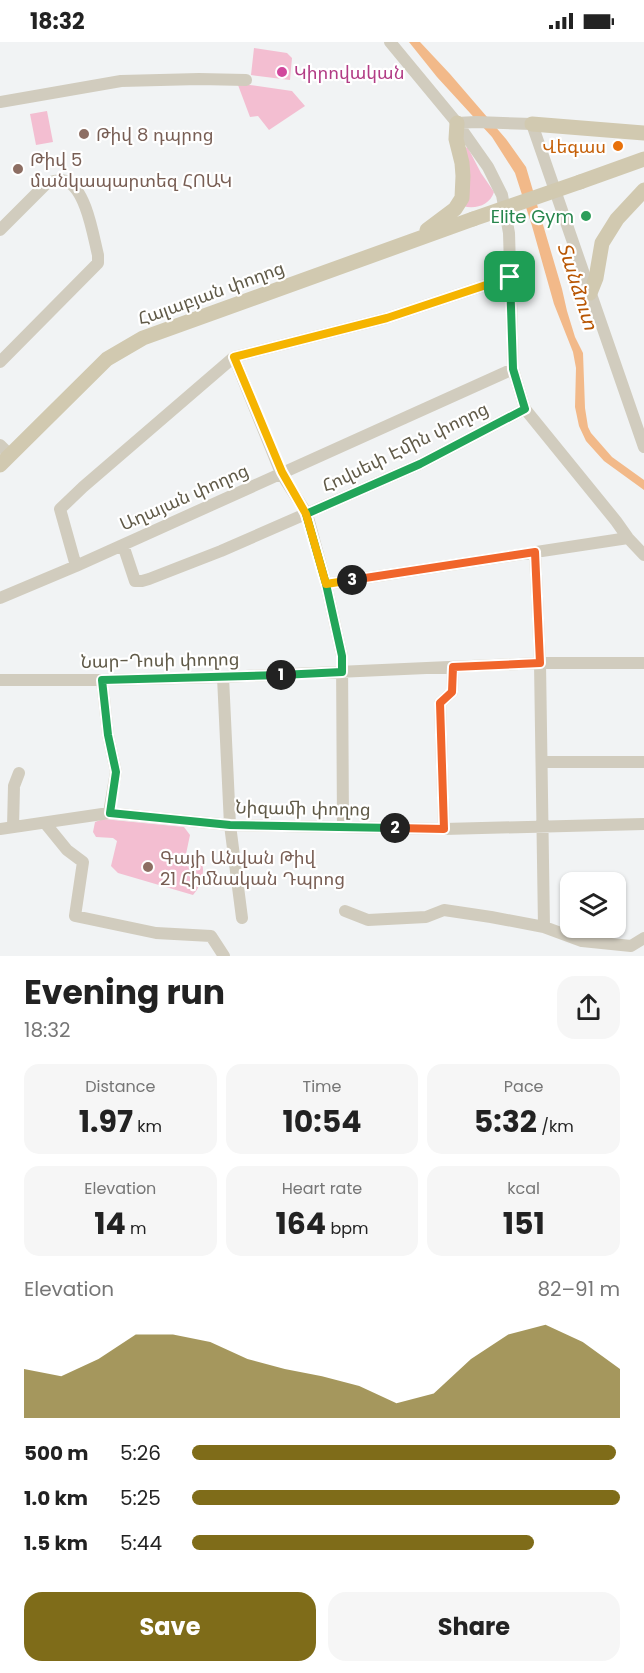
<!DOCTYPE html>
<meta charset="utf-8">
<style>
:root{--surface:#fff;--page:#f6f6f6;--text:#222;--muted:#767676;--accent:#7f6c19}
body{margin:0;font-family:Poppins,"Noto Sans Armenian",sans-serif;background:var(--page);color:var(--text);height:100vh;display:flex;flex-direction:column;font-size:22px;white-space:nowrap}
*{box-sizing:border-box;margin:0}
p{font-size:20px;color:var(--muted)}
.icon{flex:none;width:33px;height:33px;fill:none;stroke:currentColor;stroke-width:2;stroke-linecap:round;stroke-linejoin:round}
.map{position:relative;height:914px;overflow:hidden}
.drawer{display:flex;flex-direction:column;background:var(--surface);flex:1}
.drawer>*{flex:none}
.fabs{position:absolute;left:560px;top:830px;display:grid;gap:12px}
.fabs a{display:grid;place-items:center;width:66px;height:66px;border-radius:12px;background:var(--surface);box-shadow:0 2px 4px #0004;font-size:30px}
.pin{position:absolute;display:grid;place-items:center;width:51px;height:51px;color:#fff;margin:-26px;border-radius:12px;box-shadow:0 3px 9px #0006}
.km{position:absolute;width:30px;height:30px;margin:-15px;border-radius:50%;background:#222;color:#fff;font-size:16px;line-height:30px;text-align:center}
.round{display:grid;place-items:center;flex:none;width:63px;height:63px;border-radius:18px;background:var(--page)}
.overview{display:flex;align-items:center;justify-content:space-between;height:102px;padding:0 24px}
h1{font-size:33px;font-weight:700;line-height:45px}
.figures{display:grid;grid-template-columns:repeat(3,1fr);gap:9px;height:102px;padding:6px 24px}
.figures div{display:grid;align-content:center;border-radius:15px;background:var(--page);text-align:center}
.figures b{font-size:30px;font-weight:700}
.figures small{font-size:16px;font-weight:400}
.figures p{font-size:16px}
.chart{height:168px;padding:12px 24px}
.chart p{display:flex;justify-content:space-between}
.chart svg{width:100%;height:108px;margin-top:6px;fill:var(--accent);opacity:.7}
.primary-button{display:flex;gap:12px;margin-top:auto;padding:12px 24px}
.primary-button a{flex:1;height:69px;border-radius:18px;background:var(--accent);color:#fff;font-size:24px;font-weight:700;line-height:69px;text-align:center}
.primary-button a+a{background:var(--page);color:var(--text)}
ul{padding:0 24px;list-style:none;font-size:20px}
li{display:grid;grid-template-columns:96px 72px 1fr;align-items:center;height:45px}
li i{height:15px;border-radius:8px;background:var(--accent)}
.status{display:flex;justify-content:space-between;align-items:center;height:42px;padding:0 30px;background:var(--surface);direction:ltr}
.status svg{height:16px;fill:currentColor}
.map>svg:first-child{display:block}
</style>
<div class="status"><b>18:32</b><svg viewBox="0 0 49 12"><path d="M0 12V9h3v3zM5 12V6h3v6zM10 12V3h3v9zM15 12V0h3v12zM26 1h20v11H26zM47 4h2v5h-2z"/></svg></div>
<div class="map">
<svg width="644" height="914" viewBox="0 0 644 914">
<rect width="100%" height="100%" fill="#f1f3f4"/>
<path fill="#f3bed1" d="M 254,6 L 287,11 L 292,16 L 290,38 L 251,33 Z
M 238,43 L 250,43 L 292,49 L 305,64 L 269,88 L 258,74 L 250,75 Z
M 47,69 L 53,100 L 36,103 L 30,72 Z
M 462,104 L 468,106 L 481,131 L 494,150 C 490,163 475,168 463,164 Z
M 103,777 L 184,785 L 190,793 L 186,812 L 191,817 L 202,820 C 205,832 201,844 193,853 L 118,831 L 111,824 L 117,799 L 113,796 L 96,795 L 93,790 L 95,780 Z"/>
<path fill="#f2b989" d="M 409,0 L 420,0 L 450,32 L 506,97 L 526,125 L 562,247 L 567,269 L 575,295 L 583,311 L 585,366 L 588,385 L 591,391 L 612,415 L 644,438 L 644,448 L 604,419 L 586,399 L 579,384 L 575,365 L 576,326 L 573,310 L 554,262 L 532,184 L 515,131 L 492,95 L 437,35 Z"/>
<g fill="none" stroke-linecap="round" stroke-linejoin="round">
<path stroke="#d1ccbe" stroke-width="12" d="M 390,0 L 457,81 L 488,125 L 502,153 L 509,191 L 513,327 L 525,367 L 616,479 L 628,496 L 644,513
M 0,60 L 121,39 L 199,37 L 246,38
M 457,81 L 476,80 L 532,82 L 644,405
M 0,188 L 47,141 C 53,139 60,137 66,139 C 86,147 93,193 98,213 L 98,221 L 0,320
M 234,315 L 281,431 L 307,472 L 326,542 L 342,614 L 343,785
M 0,403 L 10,413
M 123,503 L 135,539 L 142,539 L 149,537 L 221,509 L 420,422 L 525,367
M 535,510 L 540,621 L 544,885
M 76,524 L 60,467 L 83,445 L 234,315 L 387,276 L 510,235
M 326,542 L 628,496
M 0,556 L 76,524 L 513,327
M 223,635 L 230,783 L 242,876
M 0,638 L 102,638 L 223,635 L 540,621 L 644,621
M 102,638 L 108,693 L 116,730 L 109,771
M 542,720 L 644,720
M 45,781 L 67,808 L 83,820 L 75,874 L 156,891 L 211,894 L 224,914
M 13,785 L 14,744 L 19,731
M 0,787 L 109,771 L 230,783 L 444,787 L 644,782
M 444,787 L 440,661 L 452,650 L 453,625
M 345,869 L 368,878 L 426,875 L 444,868 L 491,875 L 544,885 L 582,899 L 631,904 L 644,896"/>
<path stroke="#d1c9b0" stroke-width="15" d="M 532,82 L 644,91
M 580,140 L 644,117
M 427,188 L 455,167 L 462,156 L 463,134 L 462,121 L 456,97 L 457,81
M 590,251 L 596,236 L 602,201 L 617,177 L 644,148
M 0,423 L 107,317 L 143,296 L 473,177"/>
<path stroke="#d1c9b0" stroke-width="15" d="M 473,177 L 580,140"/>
</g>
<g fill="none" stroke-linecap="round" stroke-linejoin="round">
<g stroke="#fff" stroke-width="12">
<path id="split-1" d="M 281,633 L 342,630 L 342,614 L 326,542 L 306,472 L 420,422 L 525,367 L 513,327 L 510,235"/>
</g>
<g stroke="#fff" stroke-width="12">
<path id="split-2" d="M 281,633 L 102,638 L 108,693 L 116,730 L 110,771 L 230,783 L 395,786"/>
</g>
<g stroke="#fff" stroke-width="12">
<path id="split-3" d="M 352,538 L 535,510 L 540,621 L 453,625 L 452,650 L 440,661 L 444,787 L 395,786"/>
</g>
<g stroke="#fff" stroke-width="12">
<path id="split-4" d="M 352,538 L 326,542 L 306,472 L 282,430 L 234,315 L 387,276 L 510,235"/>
</g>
<use href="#split-1" stroke="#22a559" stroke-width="8"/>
<use href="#split-2" stroke="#22a559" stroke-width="8"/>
<use href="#split-3" stroke="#f0652b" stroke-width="8"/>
<use href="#split-4" stroke="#f5b400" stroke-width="8"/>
</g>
<circle fill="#d1479c" stroke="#fff" stroke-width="2" cx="282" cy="30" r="6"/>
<g fill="#8d6e63" stroke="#fff" stroke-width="2">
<circle cx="84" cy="92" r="6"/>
<circle cx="18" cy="127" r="6"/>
<circle cx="148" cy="825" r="6"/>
</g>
<circle fill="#e8710a" stroke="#fff" stroke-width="2" cx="618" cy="104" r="6"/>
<circle fill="#2e9e5b" stroke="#fff" stroke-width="2" cx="586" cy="174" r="6"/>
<g text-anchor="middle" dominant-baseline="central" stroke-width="4.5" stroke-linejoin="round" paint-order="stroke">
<g font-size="18" fill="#b23c85" stroke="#fff" text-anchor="start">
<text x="294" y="30">Կիրովական</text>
</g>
<g font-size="18" fill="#785e54" stroke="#fff" text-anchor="start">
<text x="96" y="92">Թիվ 8 դպրոց</text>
<text x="30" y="117">Թիվ 5<tspan x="30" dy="21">մանկապարտեզ ՀՈԱԿ</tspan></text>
<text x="160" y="815">Գայի Անվան Թիվ<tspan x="160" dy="21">21 Հիմնական Դպրոց</tspan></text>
</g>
<g font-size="18" fill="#c56008" stroke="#fff" text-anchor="end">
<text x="606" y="104">Վեգաս</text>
</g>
<g font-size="18" fill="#27864d" stroke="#fff" text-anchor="end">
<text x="574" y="174">Elite Gym</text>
</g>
<g font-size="18" fill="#605a48" stroke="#fff">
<text transform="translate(211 251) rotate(-20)">Հալաբյան փողոց</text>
<text transform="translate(405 405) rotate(-26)">Հովսեփ Էմին փողոց</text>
<text transform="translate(184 455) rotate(-24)">Աղայան փողոց</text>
<text transform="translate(160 618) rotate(-1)">Նար-Դոսի փողոց</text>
<text transform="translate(303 766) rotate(1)">Նիզամի փողոց</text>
</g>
<g font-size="20" font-style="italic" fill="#b85603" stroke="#fff">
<text transform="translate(578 244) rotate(72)">Տանձուտ</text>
</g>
</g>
</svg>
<div class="fabs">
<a><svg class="icon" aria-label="layers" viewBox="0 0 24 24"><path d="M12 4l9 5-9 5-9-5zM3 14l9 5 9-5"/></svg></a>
</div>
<div class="pin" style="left:510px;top:235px;background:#1e9e55"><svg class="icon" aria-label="arrive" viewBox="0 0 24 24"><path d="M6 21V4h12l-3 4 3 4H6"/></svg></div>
<b class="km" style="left:281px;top:633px">1</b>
<b class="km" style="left:395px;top:786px">2</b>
<b class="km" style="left:352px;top:538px">3</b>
</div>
<section class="drawer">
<div class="overview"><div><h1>Evening run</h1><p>18:32</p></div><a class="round"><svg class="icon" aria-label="share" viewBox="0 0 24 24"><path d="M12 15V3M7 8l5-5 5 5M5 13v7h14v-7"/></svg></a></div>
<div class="figures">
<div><p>Distance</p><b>1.97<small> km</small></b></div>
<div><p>Time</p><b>10:54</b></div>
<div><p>Pace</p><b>5:32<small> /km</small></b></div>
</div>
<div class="figures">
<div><p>Elevation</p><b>14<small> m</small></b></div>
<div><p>Heart rate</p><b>164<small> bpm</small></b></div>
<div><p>kcal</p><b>151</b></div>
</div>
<div class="chart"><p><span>Elevation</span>82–91 m</p>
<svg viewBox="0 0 160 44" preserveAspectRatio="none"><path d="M0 44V24L10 27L20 20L30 10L40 10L50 13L60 20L70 24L80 27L90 31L100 38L110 34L120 20L130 10L140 6L150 13L160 24V44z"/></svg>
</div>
<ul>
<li><b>500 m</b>5:26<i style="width:99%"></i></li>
<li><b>1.0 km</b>5:25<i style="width:100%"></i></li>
<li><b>1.5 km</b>5:44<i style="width:80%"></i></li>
</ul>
<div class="primary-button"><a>Save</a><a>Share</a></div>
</section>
